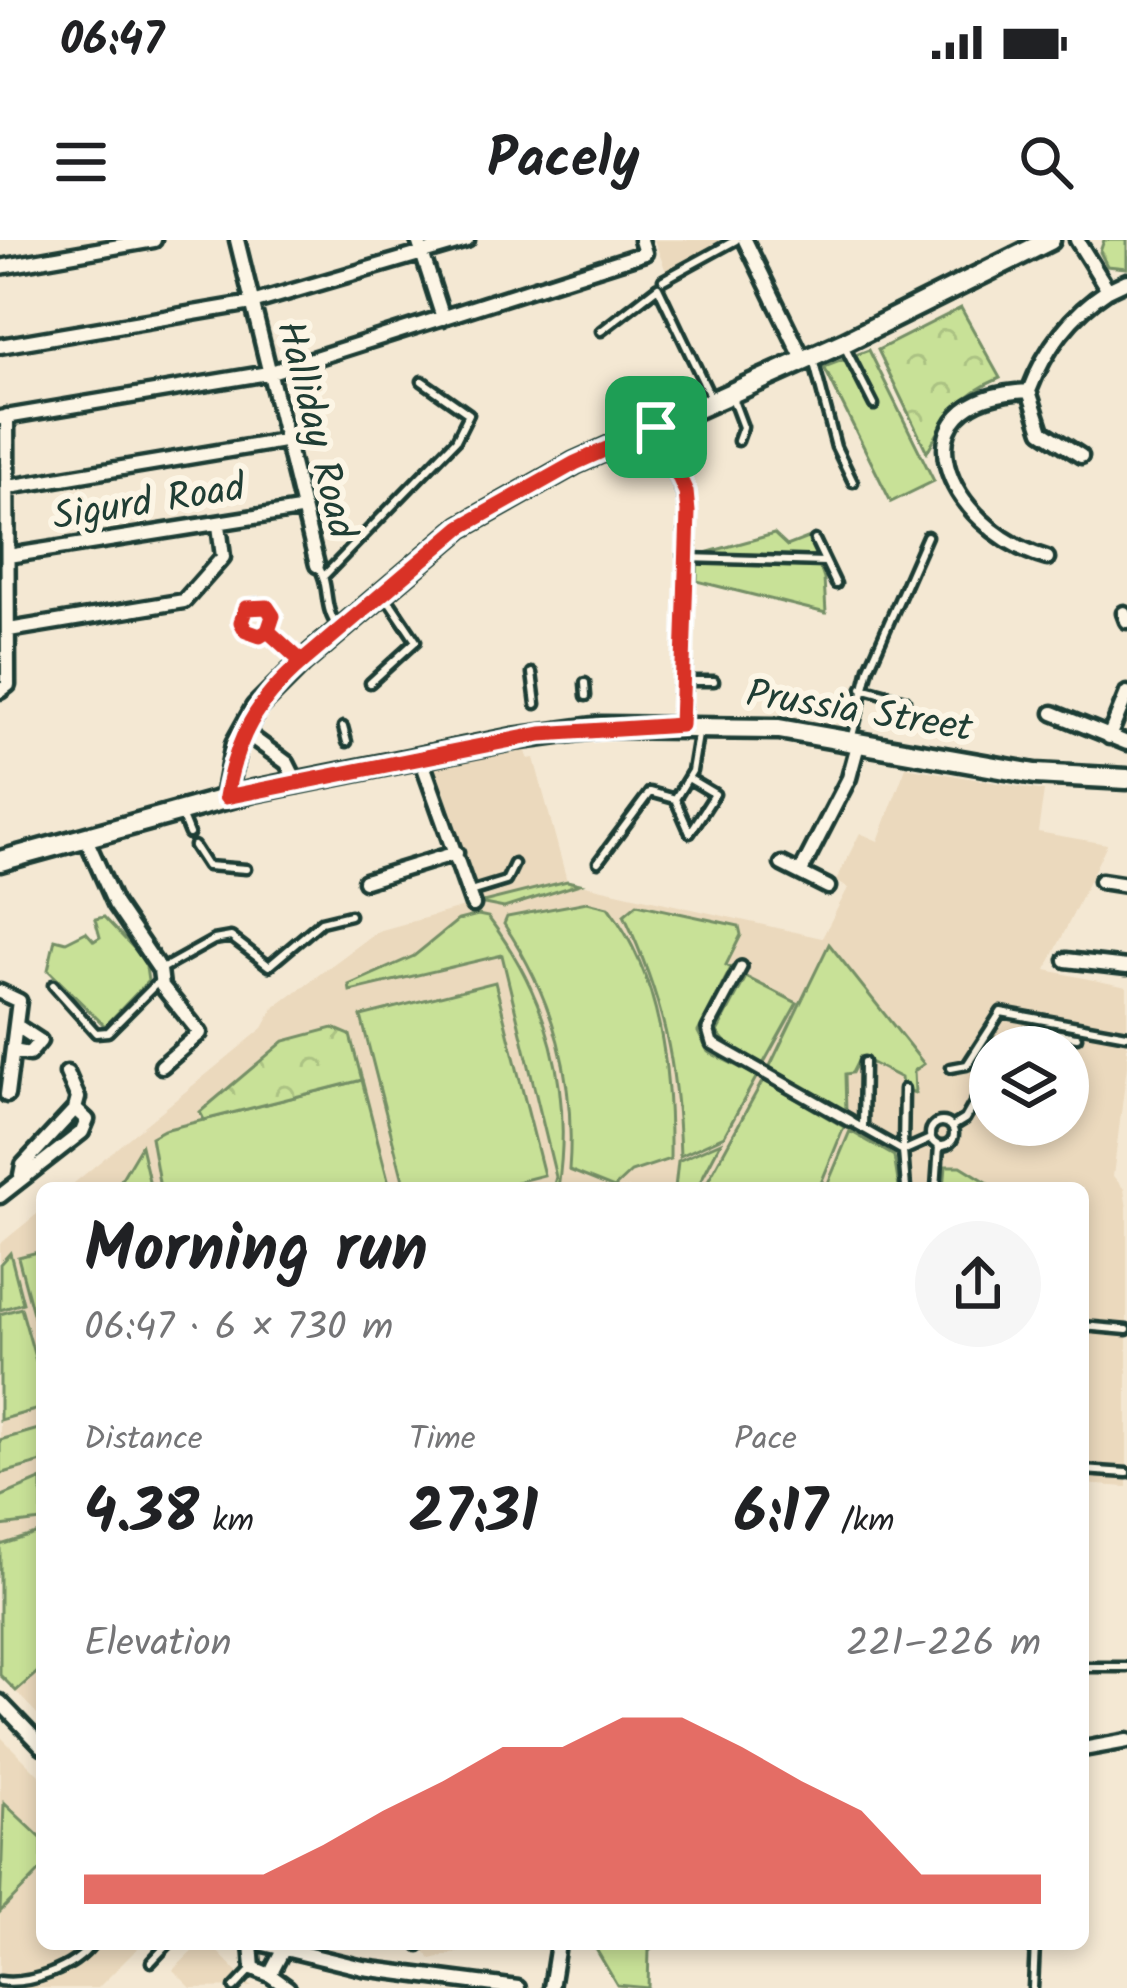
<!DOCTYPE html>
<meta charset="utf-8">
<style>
:root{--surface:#fff;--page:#f6f6f6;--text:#202124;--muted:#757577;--accent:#d93025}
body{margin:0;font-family:Kalam,sans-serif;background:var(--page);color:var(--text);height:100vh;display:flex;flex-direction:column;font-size:45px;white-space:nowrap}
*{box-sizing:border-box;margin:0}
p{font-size:39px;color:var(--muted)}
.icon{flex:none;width:66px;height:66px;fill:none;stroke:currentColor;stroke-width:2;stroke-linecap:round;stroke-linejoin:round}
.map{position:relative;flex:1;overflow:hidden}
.details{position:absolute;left:36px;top:942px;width:1053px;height:768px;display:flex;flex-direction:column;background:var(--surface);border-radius:18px;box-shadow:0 6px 18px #0003}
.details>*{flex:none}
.controls{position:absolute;left:969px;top:786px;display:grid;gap:24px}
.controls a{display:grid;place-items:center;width:120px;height:120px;border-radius:50%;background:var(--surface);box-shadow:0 6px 18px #0003;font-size:60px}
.pin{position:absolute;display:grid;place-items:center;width:102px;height:102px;color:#fff;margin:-51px;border-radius:24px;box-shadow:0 6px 18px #0006}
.round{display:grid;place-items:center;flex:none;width:126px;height:126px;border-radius:63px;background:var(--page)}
.overview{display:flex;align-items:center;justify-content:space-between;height:204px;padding:0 48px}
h1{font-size:66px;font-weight:800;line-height:90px}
.metrics{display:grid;grid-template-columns:repeat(3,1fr);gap:18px;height:204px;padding:12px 48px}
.metrics div{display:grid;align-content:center}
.metrics b{font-size:60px;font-weight:800}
.metrics small{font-size:33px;font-weight:400}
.metrics p{font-size:33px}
.chart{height:336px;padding:24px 48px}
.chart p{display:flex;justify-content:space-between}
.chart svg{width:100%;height:216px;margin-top:12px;fill:var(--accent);opacity:.7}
.status{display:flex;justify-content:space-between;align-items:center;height:84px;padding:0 60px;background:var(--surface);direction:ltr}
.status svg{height:33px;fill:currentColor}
header{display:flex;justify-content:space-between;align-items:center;height:156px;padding:0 48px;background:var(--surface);font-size:54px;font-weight:800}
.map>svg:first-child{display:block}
</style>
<div class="status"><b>06:47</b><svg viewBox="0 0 49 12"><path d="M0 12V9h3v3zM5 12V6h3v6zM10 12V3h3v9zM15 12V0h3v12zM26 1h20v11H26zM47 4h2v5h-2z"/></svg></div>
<header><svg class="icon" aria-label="menu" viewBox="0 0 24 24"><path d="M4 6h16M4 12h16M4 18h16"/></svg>Pacely<svg class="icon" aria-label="search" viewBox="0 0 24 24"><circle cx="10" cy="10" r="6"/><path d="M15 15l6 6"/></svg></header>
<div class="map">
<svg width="1127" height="1748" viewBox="0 0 1127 1748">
<defs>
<pattern id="forest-firs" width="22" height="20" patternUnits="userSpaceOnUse" patternTransform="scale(3)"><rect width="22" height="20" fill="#c8e197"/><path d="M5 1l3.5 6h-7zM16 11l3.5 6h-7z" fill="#abc283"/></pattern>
<pattern id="park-crowns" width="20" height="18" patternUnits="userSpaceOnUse" patternTransform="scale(3)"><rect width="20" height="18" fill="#c8e197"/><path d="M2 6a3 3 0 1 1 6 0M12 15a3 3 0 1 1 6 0" fill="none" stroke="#abc283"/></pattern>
</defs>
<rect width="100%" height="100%" fill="#f4e8d3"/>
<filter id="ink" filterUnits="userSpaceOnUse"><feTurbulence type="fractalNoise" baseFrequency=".00833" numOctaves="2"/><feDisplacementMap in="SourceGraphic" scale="24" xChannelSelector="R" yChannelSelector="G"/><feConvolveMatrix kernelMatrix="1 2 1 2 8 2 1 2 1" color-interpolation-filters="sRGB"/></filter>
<g filter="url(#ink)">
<path fill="#ebd9bd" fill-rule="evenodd" d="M 654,0 L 731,0 L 667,34 Z
M 525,506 L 528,519 L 534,518 L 567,641 L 822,698 L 848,648 L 836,641 L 860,593 L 878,601 L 906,527 L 1044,551 L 1038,592 L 1107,604 L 1046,730 L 1127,747 L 1127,826 L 1113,936 L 1124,949 L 1127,969 L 1127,1247 L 1083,1244 L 1083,948 L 68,948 L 263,788 L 274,768 L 378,691 L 479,663 L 450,571 L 442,573 L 428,524 ZM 990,807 L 1068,807 L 1068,885 L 990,885 Z
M 42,970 L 42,1479 L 0,1435 L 0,1004 Z
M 0,1496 L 42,1538 L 42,1704 L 142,1704 L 98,1748 L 0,1748 Z
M 200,1704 L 210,1704 L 252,1747 L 191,1748 L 173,1730 Z
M 418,1704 L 492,1704 L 431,1719 Z"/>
<path fill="#c8e197" stroke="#748f66" stroke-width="3" d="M 869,110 L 934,241 L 891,262 L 824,127 Z
M 774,294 L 787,306 L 810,297 L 824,339 L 826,373 L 697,341 L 698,315 Z
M 587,662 L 608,667 C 662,738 671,833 670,919 L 631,932 L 614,948 L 569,930 C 576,839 554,760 504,684 L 507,677 Z
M 637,664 L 739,686 L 741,695 L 726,725 L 731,728 L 698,792 L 708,812 L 757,836 L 724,896 L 680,916 C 677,823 663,759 624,675 Z
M 478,675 L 488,677 C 548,756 573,850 558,948 L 553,948 L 556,937 L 502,715 L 350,751 L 349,745 L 414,716 L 458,680 Z
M 104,677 L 145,720 L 148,741 L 105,786 L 48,730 L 55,699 L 66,702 L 86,692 L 94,701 L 100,697 L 95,679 Z
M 829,704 L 924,824 L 914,831 L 915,853 L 902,848 L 901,838 L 860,817 L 852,833 L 845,834 L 846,872 L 768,830 Z
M 746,737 L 797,763 L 762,826 L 732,810 L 717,792 Z
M 495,742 L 544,935 L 493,948 L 405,948 L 361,776 Z
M 362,840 L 390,948 L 160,948 L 151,897 L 164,890 Z
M 763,840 L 844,887 L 819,948 L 704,948 Z
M 850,891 L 894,916 L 899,948 L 826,948 Z
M 721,902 L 697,948 L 675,948 L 678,921 Z
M 141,906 L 150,945 L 116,948 Z
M 946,926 L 961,926 L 987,942 L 984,948 L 944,948 Z
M 42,1011 L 42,1107 L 18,1017 Z
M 10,1013 L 23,1063 L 0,1070 L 0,1024 Z
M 21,1068 L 42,1142 L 42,1168 L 0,1180 L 0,1074 Z
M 42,1188 L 42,1222 L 0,1234 L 0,1200 Z
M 42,1239 L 42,1281 L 0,1286 L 0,1257 Z
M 42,1292 L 42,1428 L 16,1451 L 0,1435 L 0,1305 Z
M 4,1563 L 42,1599 L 42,1629 L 0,1672 Z
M 593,1704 L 657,1704 L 649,1710 L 648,1748 L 617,1745 Z"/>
<path fill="url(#forest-firs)" stroke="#748f66" stroke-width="3" d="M 567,641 L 580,644 L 504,668 L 479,663 Z"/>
<path fill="url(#park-crowns)" stroke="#748f66" stroke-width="3" d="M 1104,0 L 1127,0 L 1127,28 L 1107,26 L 1100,12 Z
M 961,68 L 1000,138 C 960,155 947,175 927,212 L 878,110 Z
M 333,788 L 350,795 L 362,840 L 204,880 L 200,872 L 284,801 Z"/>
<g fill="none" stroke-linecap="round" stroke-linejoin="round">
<g stroke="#1f3d34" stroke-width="15">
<path id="service" d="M 663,40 L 736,0
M 601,91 L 658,47 L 710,156
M 843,104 L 874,165
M 813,119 L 836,207 L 853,242
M 731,155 L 743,187 L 738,201
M 815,300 L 836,344
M 686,318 L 825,322
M 317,325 C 331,343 322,368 338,387
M 325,335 L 456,200 L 469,174 L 422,141
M241 380a16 16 0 1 1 32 0a16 16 0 1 1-32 0Z
M 269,391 L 301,422
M 532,433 L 536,464
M 686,441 L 714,441
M 370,443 L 416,401 L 385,355
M 585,443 L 586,456
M 862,448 L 905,460
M 343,487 L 347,502
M 851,500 L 869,428 L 927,296
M 675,559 L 690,593 L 715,554 L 688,538
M 180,572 L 189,594
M 194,606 L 207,626 L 246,629
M 598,622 L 650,552 L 675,559 L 692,531 L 699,489
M 470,652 L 506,641 L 514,624
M 160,730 L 214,700 L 231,697 L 269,726 L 321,682 L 350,675
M 53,745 L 96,793 L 108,792 L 158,742
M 1007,807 C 1025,782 1049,793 1077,797
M 951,828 L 967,825 L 1001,772 L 1127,795
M 904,849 L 903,911 L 930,899
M 850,881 L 903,911 L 906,948
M930 894a12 12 0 1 1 24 0a12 12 0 1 1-24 0Z
M 952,887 L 965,879 L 990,835
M 863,889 L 864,822
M 936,948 L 939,906
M 1083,1086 L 1127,1090
M 1083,1230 L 1127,1233
M 1083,1427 L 1127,1427
M 419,1706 L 421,1704
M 151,1722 L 168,1704
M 0,1741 C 29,1745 74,1729 92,1704
M 234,1748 L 252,1729
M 1033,1748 L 1035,1704"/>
</g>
<g stroke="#1f3d34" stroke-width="18">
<path id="pedestrian" d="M 741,727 L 708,789 L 712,803 L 850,881"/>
</g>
<g stroke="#1f3d34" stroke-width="21">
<path id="minor" d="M 237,0 L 317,325
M 418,0 L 443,78
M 745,0 L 803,119
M 1077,0 L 1108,50 L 1127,41
M 0,27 L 154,0
M 0,106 L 252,63 L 467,0
M 1029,151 C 888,157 946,289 1047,318
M 0,178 L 268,133 L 645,13 L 641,0
M 656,187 L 685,252 L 688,271 L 681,485
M 1081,216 L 1042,191 L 1029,151 C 1045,109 1070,75 1108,50
M 9,247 L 283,201
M 8,316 L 299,270
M 1124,373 L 1127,381
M 9,390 L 184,361 L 223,317 L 219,285
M 0,451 L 8,445 L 7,176
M 1053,473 L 1127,503
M 242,490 L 287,523 L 298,545
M 1109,497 L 1127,453
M 420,516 L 473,665
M 87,601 L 115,664 L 160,730 L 162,746 L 200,793 L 162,826
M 782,624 L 828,647
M 800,633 L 849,538 L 859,501
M 365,641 L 456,613
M 1101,641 L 1127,645
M 1066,720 L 1127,727
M 0,752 L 19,761 L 7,855
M 13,811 L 29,814 L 40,801 L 17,786
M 67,833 L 78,858 L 75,869
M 0,956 L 82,892 L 87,880 L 75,869 L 23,925 L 21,935
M 0,1462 L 42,1506
M 1083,1509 L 1127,1501
M 251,1704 L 253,1728 L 270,1735 L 283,1710
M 264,1704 L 363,1728 L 518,1748
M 270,1735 L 288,1748
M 551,1748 L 558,1704"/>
</g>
<g stroke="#1f3d34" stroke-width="27">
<path id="secondary" d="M 226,557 L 236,504 L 256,468 L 302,422 L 461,287 L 575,223 L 843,103 L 1050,0
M 0,621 L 254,551 L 513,499 L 602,487 L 779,489 L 1035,534 L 1127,539"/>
</g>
<use href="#service" stroke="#fcf5e5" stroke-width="6"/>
<use href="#pedestrian" stroke="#fcf5e5" stroke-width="9"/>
<use href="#minor" stroke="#fcf5e5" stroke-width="12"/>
<use href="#secondary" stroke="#fcf5e5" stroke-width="18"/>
</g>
</g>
<g fill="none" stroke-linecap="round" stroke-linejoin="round" filter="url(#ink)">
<g stroke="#fff" stroke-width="24">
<path id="route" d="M 656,187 L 575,223 L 461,287 L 302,422 L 268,391 L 260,396 L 246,391 L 241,382 L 246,368 L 267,367 L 273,376 L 268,391 L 302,422 C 256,462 236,498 226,557 L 541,494 L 681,485 L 688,272 L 686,252 L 656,187"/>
</g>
<use href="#route" stroke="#d93025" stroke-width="15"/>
</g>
<g text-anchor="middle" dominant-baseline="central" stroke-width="12" stroke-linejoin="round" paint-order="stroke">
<g font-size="39" fill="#1f3d34" stroke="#fcf5e5">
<text transform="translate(314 190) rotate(76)">Halliday Road</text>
<text transform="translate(149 264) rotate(-9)">Sigurd Road</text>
<text transform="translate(859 473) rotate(9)">Prussia Street</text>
</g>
</g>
</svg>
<div class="controls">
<a><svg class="icon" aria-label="layers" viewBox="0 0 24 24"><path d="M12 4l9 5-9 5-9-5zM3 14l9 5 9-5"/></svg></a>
</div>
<div class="pin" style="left:656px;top:187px;background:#1e9e55"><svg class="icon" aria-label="arrive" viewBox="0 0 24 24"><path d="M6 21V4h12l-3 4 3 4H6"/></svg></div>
<section class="details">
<div class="overview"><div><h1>Morning run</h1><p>06:47 · 6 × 730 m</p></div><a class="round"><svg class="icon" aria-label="share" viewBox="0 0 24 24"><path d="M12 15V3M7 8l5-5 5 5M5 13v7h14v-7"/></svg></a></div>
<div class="metrics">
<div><p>Distance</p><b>4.38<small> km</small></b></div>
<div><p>Time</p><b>27:31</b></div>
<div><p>Pace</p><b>6:17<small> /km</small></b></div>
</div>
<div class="chart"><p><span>Elevation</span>221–226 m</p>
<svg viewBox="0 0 160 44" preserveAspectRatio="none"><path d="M0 44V38L10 38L20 38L30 38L40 32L50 25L60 19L70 12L80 12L90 6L100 6L110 12L120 19L130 25L140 38L150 38L160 38V44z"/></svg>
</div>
</section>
</div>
